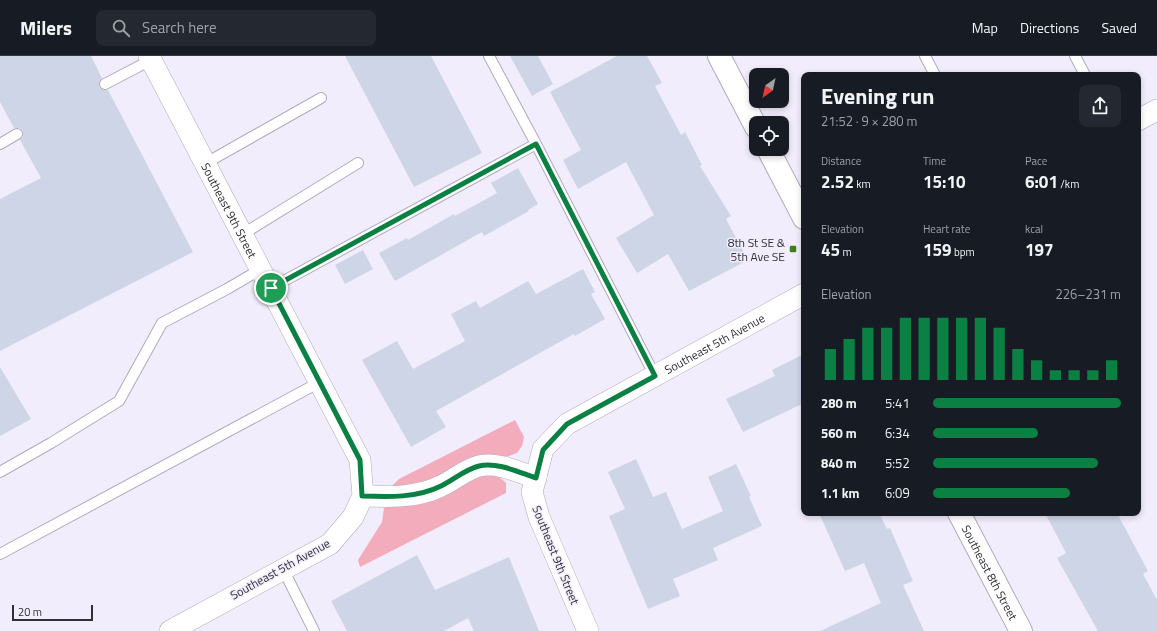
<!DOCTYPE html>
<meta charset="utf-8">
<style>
:root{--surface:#171b24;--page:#242831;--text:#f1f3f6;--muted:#9ea1a6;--line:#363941;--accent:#0b8043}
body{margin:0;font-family:"Titillium Web",sans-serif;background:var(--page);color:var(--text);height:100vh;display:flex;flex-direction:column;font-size:15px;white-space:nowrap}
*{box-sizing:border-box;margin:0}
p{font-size:13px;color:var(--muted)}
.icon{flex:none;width:22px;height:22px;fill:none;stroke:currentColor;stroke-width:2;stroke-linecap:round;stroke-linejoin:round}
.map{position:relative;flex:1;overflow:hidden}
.sheet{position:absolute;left:801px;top:16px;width:340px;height:444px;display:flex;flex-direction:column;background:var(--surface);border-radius:8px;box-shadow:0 2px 6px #0003}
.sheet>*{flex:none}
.needle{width:26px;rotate:213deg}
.controls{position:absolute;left:749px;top:12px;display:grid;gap:8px}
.controls a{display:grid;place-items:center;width:40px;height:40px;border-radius:8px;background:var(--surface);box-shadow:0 2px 6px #0003;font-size:20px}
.scale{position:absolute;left:12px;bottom:10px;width:81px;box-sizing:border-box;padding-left:4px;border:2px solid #302e35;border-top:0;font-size:11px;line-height:14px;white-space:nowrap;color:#302e35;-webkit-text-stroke:3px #f2edfc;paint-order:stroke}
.pin{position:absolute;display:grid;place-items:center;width:34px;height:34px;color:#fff;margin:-17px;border:2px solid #fff;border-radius:50%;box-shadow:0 1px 4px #0007}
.round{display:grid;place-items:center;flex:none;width:42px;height:42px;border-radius:8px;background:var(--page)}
.summary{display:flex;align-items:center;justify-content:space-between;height:68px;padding:0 20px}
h1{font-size:22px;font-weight:700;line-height:30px}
.metrics{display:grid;grid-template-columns:repeat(3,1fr);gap:6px;height:68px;padding:4px 20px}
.metrics div{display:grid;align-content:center}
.metrics b{font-size:17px;font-weight:700}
.metrics small{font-size:11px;font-weight:400}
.metrics p{font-size:11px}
.chart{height:112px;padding:8px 20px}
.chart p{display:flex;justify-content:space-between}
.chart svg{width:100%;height:72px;margin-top:4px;stroke:var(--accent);stroke-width:6}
ul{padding:0 20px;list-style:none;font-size:13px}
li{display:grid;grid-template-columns:64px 48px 1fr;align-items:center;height:30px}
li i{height:10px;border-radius:5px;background:var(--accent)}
header{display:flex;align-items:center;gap:24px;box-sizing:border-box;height:56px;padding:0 20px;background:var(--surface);border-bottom:1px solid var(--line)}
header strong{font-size:19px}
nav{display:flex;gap:22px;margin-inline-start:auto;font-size:14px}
.search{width:280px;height:36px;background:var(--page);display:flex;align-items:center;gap:10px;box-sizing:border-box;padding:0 14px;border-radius:8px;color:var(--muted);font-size:15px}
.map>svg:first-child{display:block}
</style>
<header>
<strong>Milers</strong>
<div class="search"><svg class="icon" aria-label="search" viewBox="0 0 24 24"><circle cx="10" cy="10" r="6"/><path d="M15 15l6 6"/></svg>Search here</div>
<nav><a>Map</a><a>Directions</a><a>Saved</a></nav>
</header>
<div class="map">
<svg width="1157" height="575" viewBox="0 0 1157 575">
<rect width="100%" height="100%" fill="#f2edfc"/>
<path fill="#f3acbb" d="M 515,364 L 524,381 L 522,390 L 517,397 L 509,400 L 498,401 L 414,433 L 394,434 L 393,429 L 399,423 Z
M 496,418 L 506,427 L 506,437 L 360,511 L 358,504 L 382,466 L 384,452 L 481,419 Z"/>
<path fill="#cdd5e7" d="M 0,0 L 91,0 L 102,22 L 99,27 L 99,31 L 104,34 L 108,34 L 193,196 L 0,295 L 0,143 L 41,122 L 20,84 L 23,81 L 23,75 L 20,72 L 14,72 L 0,46 Z
M 345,0 L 431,0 L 482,97 L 414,131 Z
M 510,0 L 538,0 L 553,28 L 532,40 Z
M 617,0 L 647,0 L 662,27 L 655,30 L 681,79 L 685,76 L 702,109 L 700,110 L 731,160 L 726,163 L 748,204 L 689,235 L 668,198 L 637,217 L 616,182 L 654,159 L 626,106 L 578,133 L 563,104 L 581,94 L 550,36 Z
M 518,112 L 538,148 L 528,154 L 529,155 L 484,180 L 482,176 L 395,225 L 379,197 L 407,182 L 408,184 L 454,158 L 455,160 L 497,137 L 491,127 Z
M 363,194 L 373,213 L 345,228 L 335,209 Z
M 583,213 L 595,236 L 591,238 L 605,263 L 575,280 L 574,278 L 436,355 L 446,371 L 411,391 L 362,304 L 397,285 L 413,313 L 465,285 L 451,258 L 476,245 L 480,252 L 528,225 L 536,238 Z
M 804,298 L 804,347 L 743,376 L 726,343 L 775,320 L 772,314 Z
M 0,311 L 31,363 L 0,380 Z
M 636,403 L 653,441 L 666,436 L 682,473 L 723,455 L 708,421 L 736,408 L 751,440 L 749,441 L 762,470 L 713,492 L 718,504 L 673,523 L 680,540 L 648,553 L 609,460 L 625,453 L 608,416 Z
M 819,457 L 879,457 L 887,473 L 890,472 L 913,525 L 903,529 L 924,575 L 820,575 L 881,547 L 864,507 L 845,515 Z
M 1045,457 L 1117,457 L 1148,515 L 1143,518 L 1157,544 L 1157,575 L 1098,575 L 1057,502 L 1066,497 Z
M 417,499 L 435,534 L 509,501 L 539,575 L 474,575 L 468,562 L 444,575 L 347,575 L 331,545 Z"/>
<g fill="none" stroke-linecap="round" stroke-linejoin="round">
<g stroke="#b0abbc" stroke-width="12">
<path id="lane" d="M 489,0 L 536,88 L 655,320
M 925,0 L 935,19
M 1075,0 L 1085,19
M 105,28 L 151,4
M 0,88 L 17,78
M 206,107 L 321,42
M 243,178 L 358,107
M 271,232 L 536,88
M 0,416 L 51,387 L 119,345 L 162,267 L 227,233 L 261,213
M 0,498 L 320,326
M 283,513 L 314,575"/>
</g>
<g stroke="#b0abbc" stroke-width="22">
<g id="street">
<path id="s1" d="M 149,0 L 360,404 L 363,440 L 353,461 L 330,488 L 170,575"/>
<path d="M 1138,64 L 1157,54"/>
<path d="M 363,440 C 389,441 417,442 441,430 C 454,424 466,413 479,410 C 498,406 518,416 536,422"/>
<path id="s2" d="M 588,575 L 539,461 L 532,436 L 543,393 L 567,368 L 804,238"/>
</g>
</g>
<g stroke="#b0abbc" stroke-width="24">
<g id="secondary">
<path d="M 719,0 L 756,71"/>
<path d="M 768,93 L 804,162"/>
<path id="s3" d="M 959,457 L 1021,575"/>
</g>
</g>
<use href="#lane" stroke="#fff" stroke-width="10"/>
<use href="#street" stroke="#fff" stroke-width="21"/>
<use href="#secondary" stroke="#fff" stroke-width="22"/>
</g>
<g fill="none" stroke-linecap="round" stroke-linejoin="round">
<g stroke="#fff" stroke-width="8">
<path id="route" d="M 536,88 L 655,320 L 567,368 L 543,394 L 536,422 C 518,416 498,406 479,410 C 466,413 453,424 441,430 C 417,442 389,441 362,440 L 360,404 L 271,232 Z"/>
</g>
<use href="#route" stroke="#0b8043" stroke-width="5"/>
</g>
<rect fill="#427d19" stroke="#f2edfc" stroke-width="1.5" x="789" y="189" width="8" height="8" rx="2"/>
<g text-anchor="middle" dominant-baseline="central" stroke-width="3" stroke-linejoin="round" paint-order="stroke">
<g font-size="12" fill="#302e35" stroke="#f2edfc">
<text stroke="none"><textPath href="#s1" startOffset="174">Southeast 9th Street</textPath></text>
<text stroke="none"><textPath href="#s2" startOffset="397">Southeast 5th Avenue</textPath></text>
<text transform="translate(556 499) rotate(68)">Southeast 9th Street</text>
<text transform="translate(280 513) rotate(-29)">Southeast 5th Avenue</text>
<text stroke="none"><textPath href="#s3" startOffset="67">Southeast 8th Street</textPath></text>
</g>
<g font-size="12" fill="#302e35" stroke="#f2edfc" text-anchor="end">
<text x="785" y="186">8th St SE &amp;<tspan x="785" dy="14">5th Ave SE</tspan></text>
</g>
</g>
</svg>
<div class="controls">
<a><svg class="needle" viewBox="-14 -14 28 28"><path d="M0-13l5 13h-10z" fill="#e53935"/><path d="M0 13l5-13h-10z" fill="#9ea1a6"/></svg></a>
<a><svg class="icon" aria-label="locate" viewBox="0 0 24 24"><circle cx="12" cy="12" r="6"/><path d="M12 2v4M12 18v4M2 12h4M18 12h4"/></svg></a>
</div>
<div class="scale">20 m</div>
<div class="pin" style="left:271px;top:232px;background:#1e9e55"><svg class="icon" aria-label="arrive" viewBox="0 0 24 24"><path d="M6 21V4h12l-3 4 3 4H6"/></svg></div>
<section class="sheet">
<div class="summary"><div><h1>Evening run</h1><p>21:52 · 9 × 280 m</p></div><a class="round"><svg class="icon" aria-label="share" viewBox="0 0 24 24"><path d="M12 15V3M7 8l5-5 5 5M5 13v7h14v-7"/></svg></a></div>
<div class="metrics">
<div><p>Distance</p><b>2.52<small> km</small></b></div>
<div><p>Time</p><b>15:10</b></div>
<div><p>Pace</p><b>6:01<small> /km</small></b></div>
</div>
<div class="metrics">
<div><p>Elevation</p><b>45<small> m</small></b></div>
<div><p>Heart rate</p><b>159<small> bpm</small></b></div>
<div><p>kcal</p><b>197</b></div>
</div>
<div class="chart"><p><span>Elevation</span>226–231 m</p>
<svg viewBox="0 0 160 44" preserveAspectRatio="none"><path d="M5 44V25M15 44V19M25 44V12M35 44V12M45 44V6M55 44V6M65 44V6M75 44V6M85 44V6M95 44V12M105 44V25M115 44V32M125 44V38M135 44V38M145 44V38M155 44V32"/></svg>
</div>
<ul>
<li><b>280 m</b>5:41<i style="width:100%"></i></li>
<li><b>560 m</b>6:34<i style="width:56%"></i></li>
<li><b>840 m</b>5:52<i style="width:88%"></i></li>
<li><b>1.1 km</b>6:09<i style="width:73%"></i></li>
</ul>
</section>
</div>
